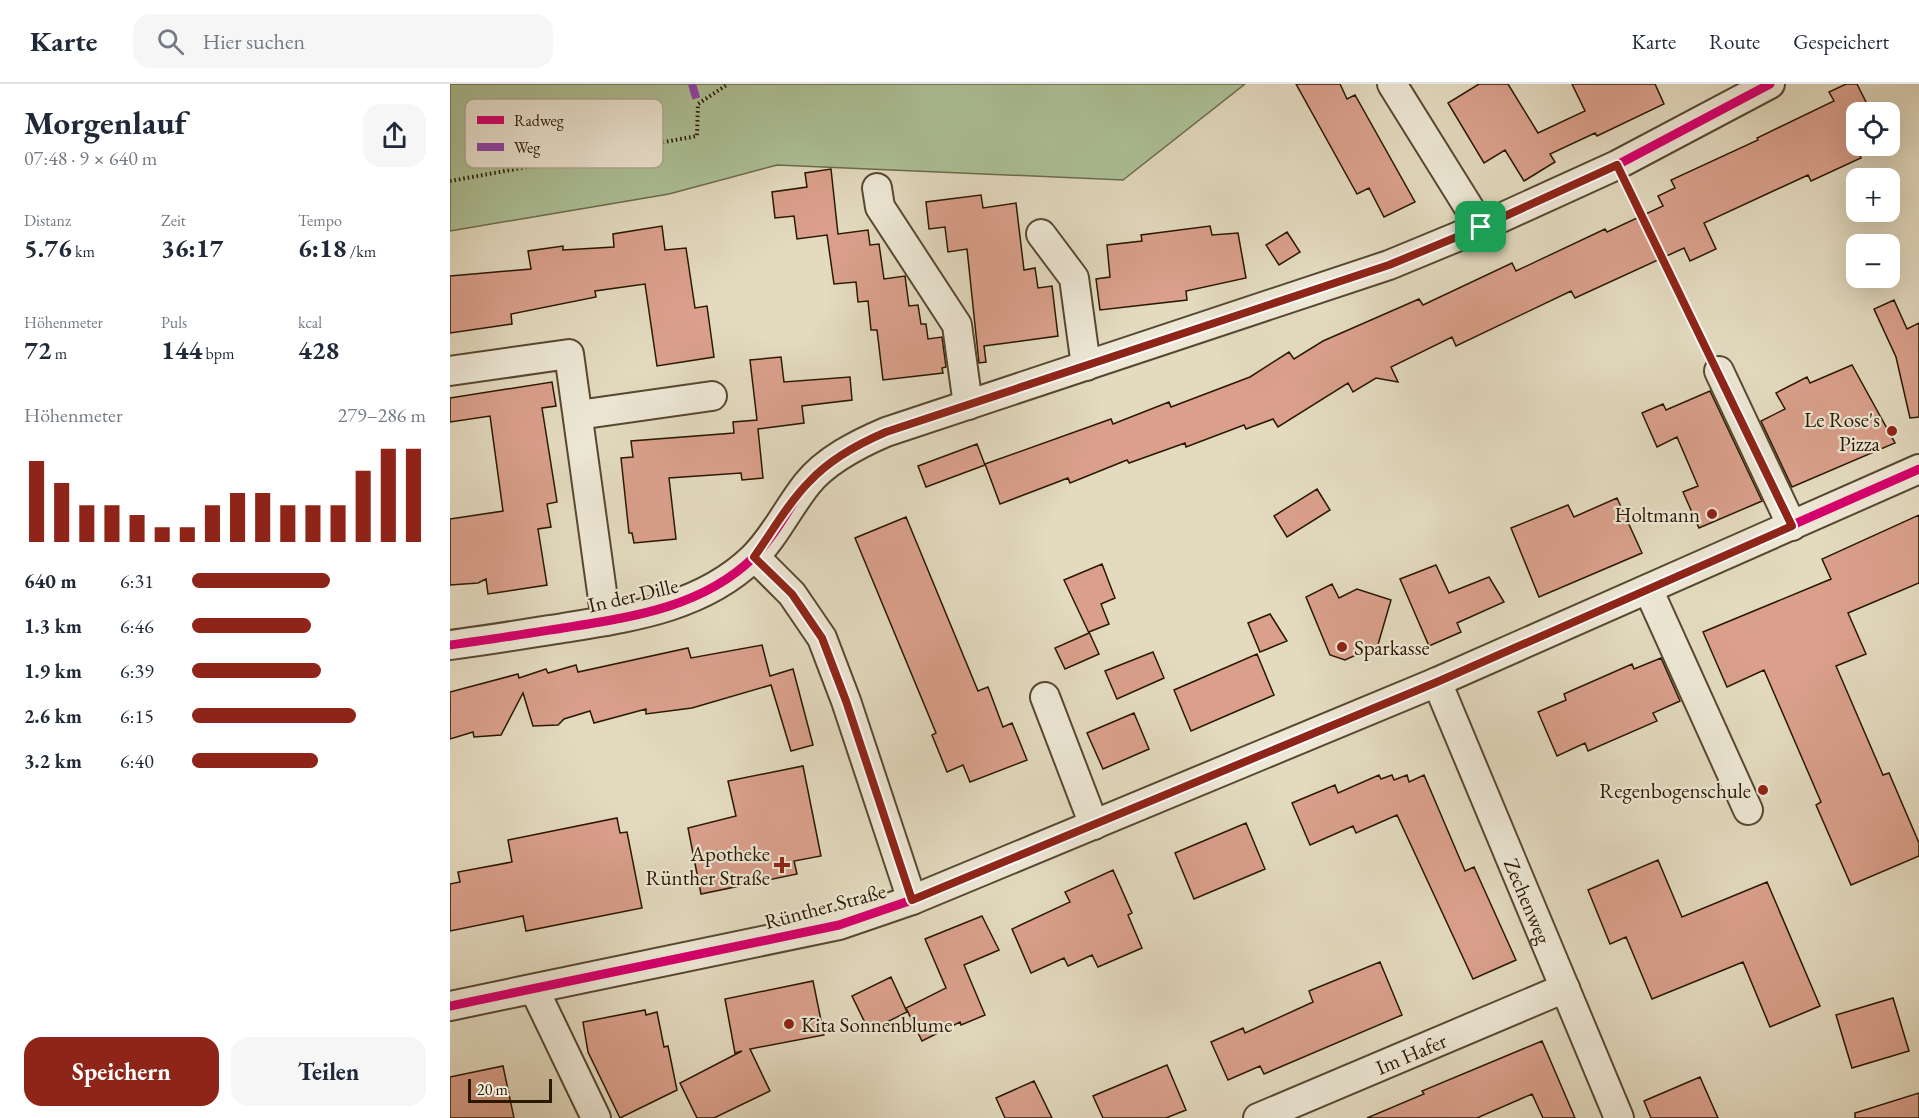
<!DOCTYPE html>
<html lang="de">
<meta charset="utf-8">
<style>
:root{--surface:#fff;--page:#f6f6f7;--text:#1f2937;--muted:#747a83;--line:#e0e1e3;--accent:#8f2418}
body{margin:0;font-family:"EB Garamond",serif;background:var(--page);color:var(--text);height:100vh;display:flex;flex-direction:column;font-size:22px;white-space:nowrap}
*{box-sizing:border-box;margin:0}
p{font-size:20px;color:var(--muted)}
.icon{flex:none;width:33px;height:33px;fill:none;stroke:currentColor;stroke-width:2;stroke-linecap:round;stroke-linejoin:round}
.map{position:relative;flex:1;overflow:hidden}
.side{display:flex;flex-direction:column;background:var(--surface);width:450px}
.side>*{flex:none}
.controls{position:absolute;left:1396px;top:18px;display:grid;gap:12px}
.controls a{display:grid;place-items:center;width:54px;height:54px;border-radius:12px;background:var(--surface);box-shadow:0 6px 24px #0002;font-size:30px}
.scale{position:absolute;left:18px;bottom:15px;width:84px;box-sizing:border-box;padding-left:6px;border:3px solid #2a1801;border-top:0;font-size:16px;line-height:21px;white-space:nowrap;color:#2a1801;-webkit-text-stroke:4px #ede7d5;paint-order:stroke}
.pin{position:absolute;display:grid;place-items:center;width:51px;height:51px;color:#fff;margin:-26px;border-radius:12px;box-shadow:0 3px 9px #0006}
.round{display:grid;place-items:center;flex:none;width:63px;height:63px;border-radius:18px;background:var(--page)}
.headline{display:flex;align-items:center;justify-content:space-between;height:102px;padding:0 24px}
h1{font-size:33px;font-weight:700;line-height:45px}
.figures{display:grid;grid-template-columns:repeat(3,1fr);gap:9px;height:102px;padding:6px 24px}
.figures div{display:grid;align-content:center}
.figures b{font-size:26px;font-weight:700}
.figures small{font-size:16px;font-weight:400}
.figures p{font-size:16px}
.chart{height:168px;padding:12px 24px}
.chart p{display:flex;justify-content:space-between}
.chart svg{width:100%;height:108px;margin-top:6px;stroke:var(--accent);stroke-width:6}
.primary-button{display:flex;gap:12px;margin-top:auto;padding:12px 24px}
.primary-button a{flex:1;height:69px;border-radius:18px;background:var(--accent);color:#fff;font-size:24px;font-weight:700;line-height:69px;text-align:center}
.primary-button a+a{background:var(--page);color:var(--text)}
ul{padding:0 24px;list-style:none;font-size:20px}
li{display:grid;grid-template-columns:96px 72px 1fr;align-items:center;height:45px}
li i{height:15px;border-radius:8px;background:var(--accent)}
header{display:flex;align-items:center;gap:36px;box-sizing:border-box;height:84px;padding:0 30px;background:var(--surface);border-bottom:2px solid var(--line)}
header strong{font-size:28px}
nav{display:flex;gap:33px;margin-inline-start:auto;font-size:21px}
.search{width:420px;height:54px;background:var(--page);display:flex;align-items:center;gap:15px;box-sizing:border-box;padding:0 21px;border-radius:18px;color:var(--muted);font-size:22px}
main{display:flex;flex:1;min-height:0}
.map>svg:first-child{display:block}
</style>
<header>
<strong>Karte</strong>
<div class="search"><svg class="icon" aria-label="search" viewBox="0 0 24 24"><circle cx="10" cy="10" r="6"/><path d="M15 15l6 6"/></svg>Hier suchen</div>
<nav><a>Karte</a><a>Route</a><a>Gespeichert</a></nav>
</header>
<main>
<section class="side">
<div class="headline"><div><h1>Morgenlauf</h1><p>07:48 · 9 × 640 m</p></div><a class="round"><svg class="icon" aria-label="share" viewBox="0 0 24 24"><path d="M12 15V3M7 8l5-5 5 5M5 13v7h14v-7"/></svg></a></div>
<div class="figures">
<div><p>Distanz</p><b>5.76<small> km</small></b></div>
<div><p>Zeit</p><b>36:17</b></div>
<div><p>Tempo</p><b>6:18<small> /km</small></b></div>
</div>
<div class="figures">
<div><p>Höhenmeter</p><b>72<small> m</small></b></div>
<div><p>Puls</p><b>144<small> bpm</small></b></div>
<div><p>kcal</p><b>428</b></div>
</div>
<div class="chart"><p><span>Höhenmeter</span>279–286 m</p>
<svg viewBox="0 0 160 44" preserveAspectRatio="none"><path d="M5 44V11M15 44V20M25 44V29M35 44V29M45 44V33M55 44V38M65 44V38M75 44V29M85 44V24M95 44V24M105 44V29M115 44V29M125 44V29M135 44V15M145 44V6M155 44V6"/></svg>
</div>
<ul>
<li><b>640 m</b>6:31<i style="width:59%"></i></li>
<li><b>1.3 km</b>6:46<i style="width:51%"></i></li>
<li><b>1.9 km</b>6:39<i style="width:55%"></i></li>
<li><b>2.6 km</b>6:15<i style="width:70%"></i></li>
<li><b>3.2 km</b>6:40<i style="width:54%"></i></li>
</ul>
<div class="primary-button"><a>Speichern</a><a>Teilen</a></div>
</section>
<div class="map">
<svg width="1469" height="1034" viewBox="0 0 1469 1034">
<rect width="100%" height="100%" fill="#e3dabf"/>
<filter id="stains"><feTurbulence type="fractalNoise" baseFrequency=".00333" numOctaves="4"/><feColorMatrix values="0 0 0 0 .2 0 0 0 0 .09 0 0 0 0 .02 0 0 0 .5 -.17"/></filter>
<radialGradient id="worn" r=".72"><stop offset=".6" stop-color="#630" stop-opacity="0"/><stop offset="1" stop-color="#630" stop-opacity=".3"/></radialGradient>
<path fill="#adc197" stroke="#6c6c4c" stroke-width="1.5" d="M 0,0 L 795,0 L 673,96 L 327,81 L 219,110 L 0,147 Z"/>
<path fill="#daa08c" stroke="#2a1801" stroke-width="1.5" d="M 846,0 L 890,0 L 897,15 L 905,11 L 965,118 L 934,133 L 919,104 L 907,110 Z
M 1029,0 L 1058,0 L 1088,49 L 1135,27 L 1122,0 L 1205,0 L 1214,20 L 1147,52 L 1145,49 L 1100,70 L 1105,78 L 1074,97 L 1055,66 L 1034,79 L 998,19 Z
M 1396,0 L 1407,0 L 1421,28 L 1407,28 L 1407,66 L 1411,74 L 1361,97 L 1358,91 L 1254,139 L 1266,165 L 1240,177 L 1234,164 L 1125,214 L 1121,207 L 1006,262 L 1002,253 L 941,283 L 948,298 L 926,294 L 903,308 L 898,299 L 828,343 L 823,335 L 796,345 L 794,341 L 736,363 L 735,359 L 679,379 L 677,376 L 620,399 L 618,394 L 550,420 L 535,380 L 661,335 L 663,340 L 719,318 L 721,323 L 800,293 L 839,268 L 844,275 L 873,257 L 969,215 L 973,221 L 1062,179 L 1066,187 L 1155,145 L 1157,148 L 1213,122 L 1208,112 L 1225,104 L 1221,96 L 1308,56 L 1307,54 L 1384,17 L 1379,8 Z
M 381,85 L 388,150 L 418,146 L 420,161 L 429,160 L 434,195 L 455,192 L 459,222 L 468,221 L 471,240 L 476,240 L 478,255 L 492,253 L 496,283 L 492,284 L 493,289 L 433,296 L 427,246 L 421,246 L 418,217 L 408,218 L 406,198 L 384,200 L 377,151 L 347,155 L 344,132 L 325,134 L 322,108 L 357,103 L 355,89 Z
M 531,111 L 533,124 L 566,119 L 574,186 L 585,184 L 588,204 L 602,202 L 608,252 L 534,262 L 536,278 L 529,279 L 517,165 L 498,168 L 495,143 L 479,145 L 476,118 Z
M 212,142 L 215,166 L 236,164 L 245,224 L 257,222 L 264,273 L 207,282 L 195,200 L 145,207 L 146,213 L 61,230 L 62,240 L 0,249 L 0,192 L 81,185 L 78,167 L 113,162 L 113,166 L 164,163 L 163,150 Z
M 760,142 L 762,151 L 788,149 L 796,194 L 736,207 L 737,216 L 650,226 L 646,195 L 660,193 L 657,161 L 692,157 L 691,151 Z
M 837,148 L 850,168 L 829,181 L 816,161 Z
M 1444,216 L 1457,245 L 1469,239 L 1469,333 L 1460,334 L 1446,273 L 1424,225 Z
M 331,273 L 334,298 L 400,293 L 402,316 L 352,322 L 354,339 L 308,345 L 313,394 L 292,396 L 291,389 L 219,394 L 226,455 L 184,459 L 182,449 L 179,449 L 171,374 L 183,373 L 181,357 L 284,349 L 283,338 L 307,336 L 300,276 Z
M 1402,281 L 1445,359 L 1342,403 L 1311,337 L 1335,325 L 1326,309 L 1357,293 L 1360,299 Z
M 102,298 L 106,322 L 92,324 L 107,418 L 97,420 L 101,443 L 88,445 L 97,501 L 38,510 L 36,495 L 28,499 L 0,501 L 0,435 L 53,427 L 40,332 L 0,338 L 0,314 Z
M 1260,307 L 1312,417 L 1249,444 L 1233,408 L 1248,402 L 1227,353 L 1207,363 L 1192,329 L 1213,320 L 1216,326 Z
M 527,360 L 535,381 L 476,403 L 468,382 Z
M 867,405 L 880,426 L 837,453 L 824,432 Z
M 1167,414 L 1192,469 L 1089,513 L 1061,444 L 1118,421 L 1124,433 Z
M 1469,431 L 1469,499 L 1398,529 L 1416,570 L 1386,582 L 1433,691 L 1439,689 L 1469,759 L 1469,772 L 1401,801 L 1366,721 L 1371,718 L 1314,586 L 1277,603 L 1253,548 L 1381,495 L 1372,475 Z
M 456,433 L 528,607 L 538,603 L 553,643 L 562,639 L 577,676 L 520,698 L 513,681 L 497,688 L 482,651 L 486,649 L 405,454 Z
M 652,480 L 665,514 L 651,520 L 659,540 L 639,548 L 649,570 L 615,585 L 605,564 L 639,549 L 614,496 Z
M 986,481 L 999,509 L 1039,493 L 1054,518 L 1007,539 L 1011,548 L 979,562 L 950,495 Z
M 882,500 L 889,514 L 907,505 L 941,516 L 927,564 L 909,560 L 906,571 L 895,576 L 880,571 L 856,513 Z
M 820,530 L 837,557 L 810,568 L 798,539 Z
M 312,561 L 320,592 L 343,585 L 363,661 L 341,667 L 321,601 L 242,624 L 196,630 L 196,625 L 144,639 L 140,627 L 114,635 L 108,641 L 83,642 L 73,609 L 51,651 L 24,653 L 23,648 L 0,655 L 0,608 L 68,590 L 69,594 L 96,585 L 98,589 L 126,581 L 128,588 L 238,564 L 241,574 Z
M 703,568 L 714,594 L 667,615 L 655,587 Z
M 807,570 L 824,611 L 741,647 L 724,606 Z
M 1211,574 L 1230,617 L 1203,629 L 1207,637 L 1138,667 L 1135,659 L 1107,672 L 1088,628 L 1116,616 L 1114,610 L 1182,580 L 1184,585 Z
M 684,629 L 699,665 L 653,685 L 637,649 Z
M 353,682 L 371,772 L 344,777 L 347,790 L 251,810 L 238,744 L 286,732 L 278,697 Z
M 929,691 L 931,695 L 942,691 L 944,696 L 957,691 L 959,698 L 974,691 L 1015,787 L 1024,783 L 1066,876 L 1023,895 L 947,731 L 906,749 L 903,742 L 860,761 L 842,719 L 885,701 L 888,709 Z
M 167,734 L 170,749 L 177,748 L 192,824 L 76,847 L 73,832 L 0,847 L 0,800 L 10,798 L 8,788 L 62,778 L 58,756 Z
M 796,739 L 815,785 L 744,815 L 725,769 Z
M 1208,776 L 1232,833 L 1317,798 L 1370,922 L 1320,943 L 1293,878 L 1202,915 L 1176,853 L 1160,860 L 1138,806 Z
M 663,786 L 682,829 L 678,831 L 692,864 L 648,883 L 642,871 L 618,882 L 614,874 L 581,889 L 562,845 L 620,818 L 615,808 Z
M 532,832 L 549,866 L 514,881 L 535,931 L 511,941 L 510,938 L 472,957 L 456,924 L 496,904 L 475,855 Z
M 930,878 L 952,931 L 814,990 L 810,982 L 778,996 L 761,958 L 793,944 L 795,949 L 863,918 L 859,907 Z
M 441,893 L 457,928 L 419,947 L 402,912 Z
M 363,897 L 374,951 L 300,965 L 320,1007 L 264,1034 L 247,1034 L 230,999 L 292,967 L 285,969 L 275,915 Z
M 1443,914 L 1459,967 L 1402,984 L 1386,931 Z
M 195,926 L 196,931 L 207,928 L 214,963 L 218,962 L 227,1006 L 170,1034 L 138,968 L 133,938 Z
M 1092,957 L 1125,1034 L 1093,1034 L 1082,1010 L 1027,1034 L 917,1034 L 974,1010 L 972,1007 Z
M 717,981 L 736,1026 L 716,1034 L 653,1034 L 643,1012 Z
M 53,982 L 64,1034 L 0,1034 L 0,993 Z
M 1250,993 L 1268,1034 L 1201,1034 L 1194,1017 Z
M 584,997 L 602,1034 L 555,1034 L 546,1014 Z
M 1469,1009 L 1469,1034 L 1405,1034 L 1405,1029 Z"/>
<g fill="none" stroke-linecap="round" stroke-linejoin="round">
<g stroke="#584830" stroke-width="32">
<g id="minor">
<path d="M 942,0 L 1031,143"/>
<path d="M 427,104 L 430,123 L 507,241 L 518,321"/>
<path d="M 591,150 L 624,194 L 636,282"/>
<path d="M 0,287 L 119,270 L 156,537"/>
<path d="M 1269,287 L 1342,442"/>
<path d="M 128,331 L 262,312"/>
<path d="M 305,473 L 342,510 L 372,554 L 396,617 L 462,816"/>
<path d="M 1198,505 L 1298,726"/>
<path d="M 0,561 C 38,556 75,550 113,544 C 181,533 251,524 303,474 C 324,454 338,424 357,400 C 376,376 408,360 436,348 L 939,181 L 1031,143 L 1167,81 L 1320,0"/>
<path id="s1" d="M 987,598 L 1169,1034"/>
<path d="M 595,613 L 644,741"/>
<path d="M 84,905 L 146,1034"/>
<path d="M 0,922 L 389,841 L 462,816 L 987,598 L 1469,385"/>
<path id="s2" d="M 808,1034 L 1115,904"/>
</g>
</g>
<path stroke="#2a1801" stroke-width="4" stroke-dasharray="1.5 3" stroke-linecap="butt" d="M 0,97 L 247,52 L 248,20 L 278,0
M 1179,106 L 1257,263"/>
<use href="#minor" stroke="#ede7d5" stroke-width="28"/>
<path stroke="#8e44ad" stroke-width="8" stroke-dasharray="15 8" stroke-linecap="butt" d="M 242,0 L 248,20"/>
<g stroke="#ede7d5" stroke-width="13">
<path id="cycleway" d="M 0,561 C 38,556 75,550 113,544 C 181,533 251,524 303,474 C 324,454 338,424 357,400 C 376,376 408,360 436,348 L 939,181 L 1031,143 L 1167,81 L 1320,0
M 0,922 L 389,841 L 462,816 L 987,598 L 1469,385"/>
</g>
<use href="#cycleway" stroke="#d6006c" stroke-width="9"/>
</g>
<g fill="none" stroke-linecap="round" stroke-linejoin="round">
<g stroke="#fff" stroke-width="12">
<path id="route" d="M 1167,81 L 1342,442 L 987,598 L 462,816 L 396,617 L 372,554 L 342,510 L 304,473 C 322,448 338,419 359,398 C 380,375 408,360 436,348 L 939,181 L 1031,143 Z"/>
</g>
<use href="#route" stroke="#8f2418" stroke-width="8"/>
</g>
<g fill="#8f2418" stroke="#ede7d5" stroke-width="2">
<circle cx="1442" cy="347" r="6"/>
<circle cx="1262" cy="430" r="6"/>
<circle cx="892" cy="563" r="6"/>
<circle cx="1313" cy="706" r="6"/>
<path d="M329 772h6v6h6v6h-6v6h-6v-6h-6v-6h6z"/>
<circle cx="339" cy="940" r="6"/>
</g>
<g text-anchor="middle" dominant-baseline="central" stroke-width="4.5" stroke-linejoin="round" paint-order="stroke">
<g font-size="21" fill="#2a1801" stroke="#ede7d5" text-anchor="end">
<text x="1430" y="335">Le Rose's<tspan x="1430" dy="24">Pizza</tspan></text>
<text x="1250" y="430">Holtmann</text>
<text x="904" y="563" text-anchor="start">Sparkasse</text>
<text x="1301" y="706">Regenbogenschule</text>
<text x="320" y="769">Apotheke<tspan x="320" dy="24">Rünther Straße</tspan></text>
<text x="351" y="940" text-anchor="start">Kita Sonnenblume</text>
</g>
<g font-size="21" fill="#2a1801" stroke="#ede7d5">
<text transform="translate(183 511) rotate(-13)">In der Dille</text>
<text stroke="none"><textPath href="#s1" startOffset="237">Zechenweg</textPath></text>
<text transform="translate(375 822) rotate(-15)">Rünther Straße</text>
<text stroke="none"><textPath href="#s2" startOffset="166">Im Hafer</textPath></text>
</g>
</g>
<rect x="15" y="15" width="198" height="69" rx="9" fill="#ede7d5" stroke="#b2a995" stroke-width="1.5"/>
<rect x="27" y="32" width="27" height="8" fill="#d6006c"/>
<rect x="27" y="59" width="27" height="8" fill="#8e44ad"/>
<g font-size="16" fill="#2a1801">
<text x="64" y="42">Radweg</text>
<text x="64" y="69">Weg</text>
</g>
<rect width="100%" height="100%" filter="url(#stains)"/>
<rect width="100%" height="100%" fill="url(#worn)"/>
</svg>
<div class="controls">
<a><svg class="icon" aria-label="locate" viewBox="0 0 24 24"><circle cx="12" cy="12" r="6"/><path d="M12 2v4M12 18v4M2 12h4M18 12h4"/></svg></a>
<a>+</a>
<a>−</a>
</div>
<div class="scale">20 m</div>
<div class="pin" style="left:1031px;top:143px;background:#1e9e55"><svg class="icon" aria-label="arrive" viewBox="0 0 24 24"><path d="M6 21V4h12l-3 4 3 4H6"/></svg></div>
</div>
</main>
